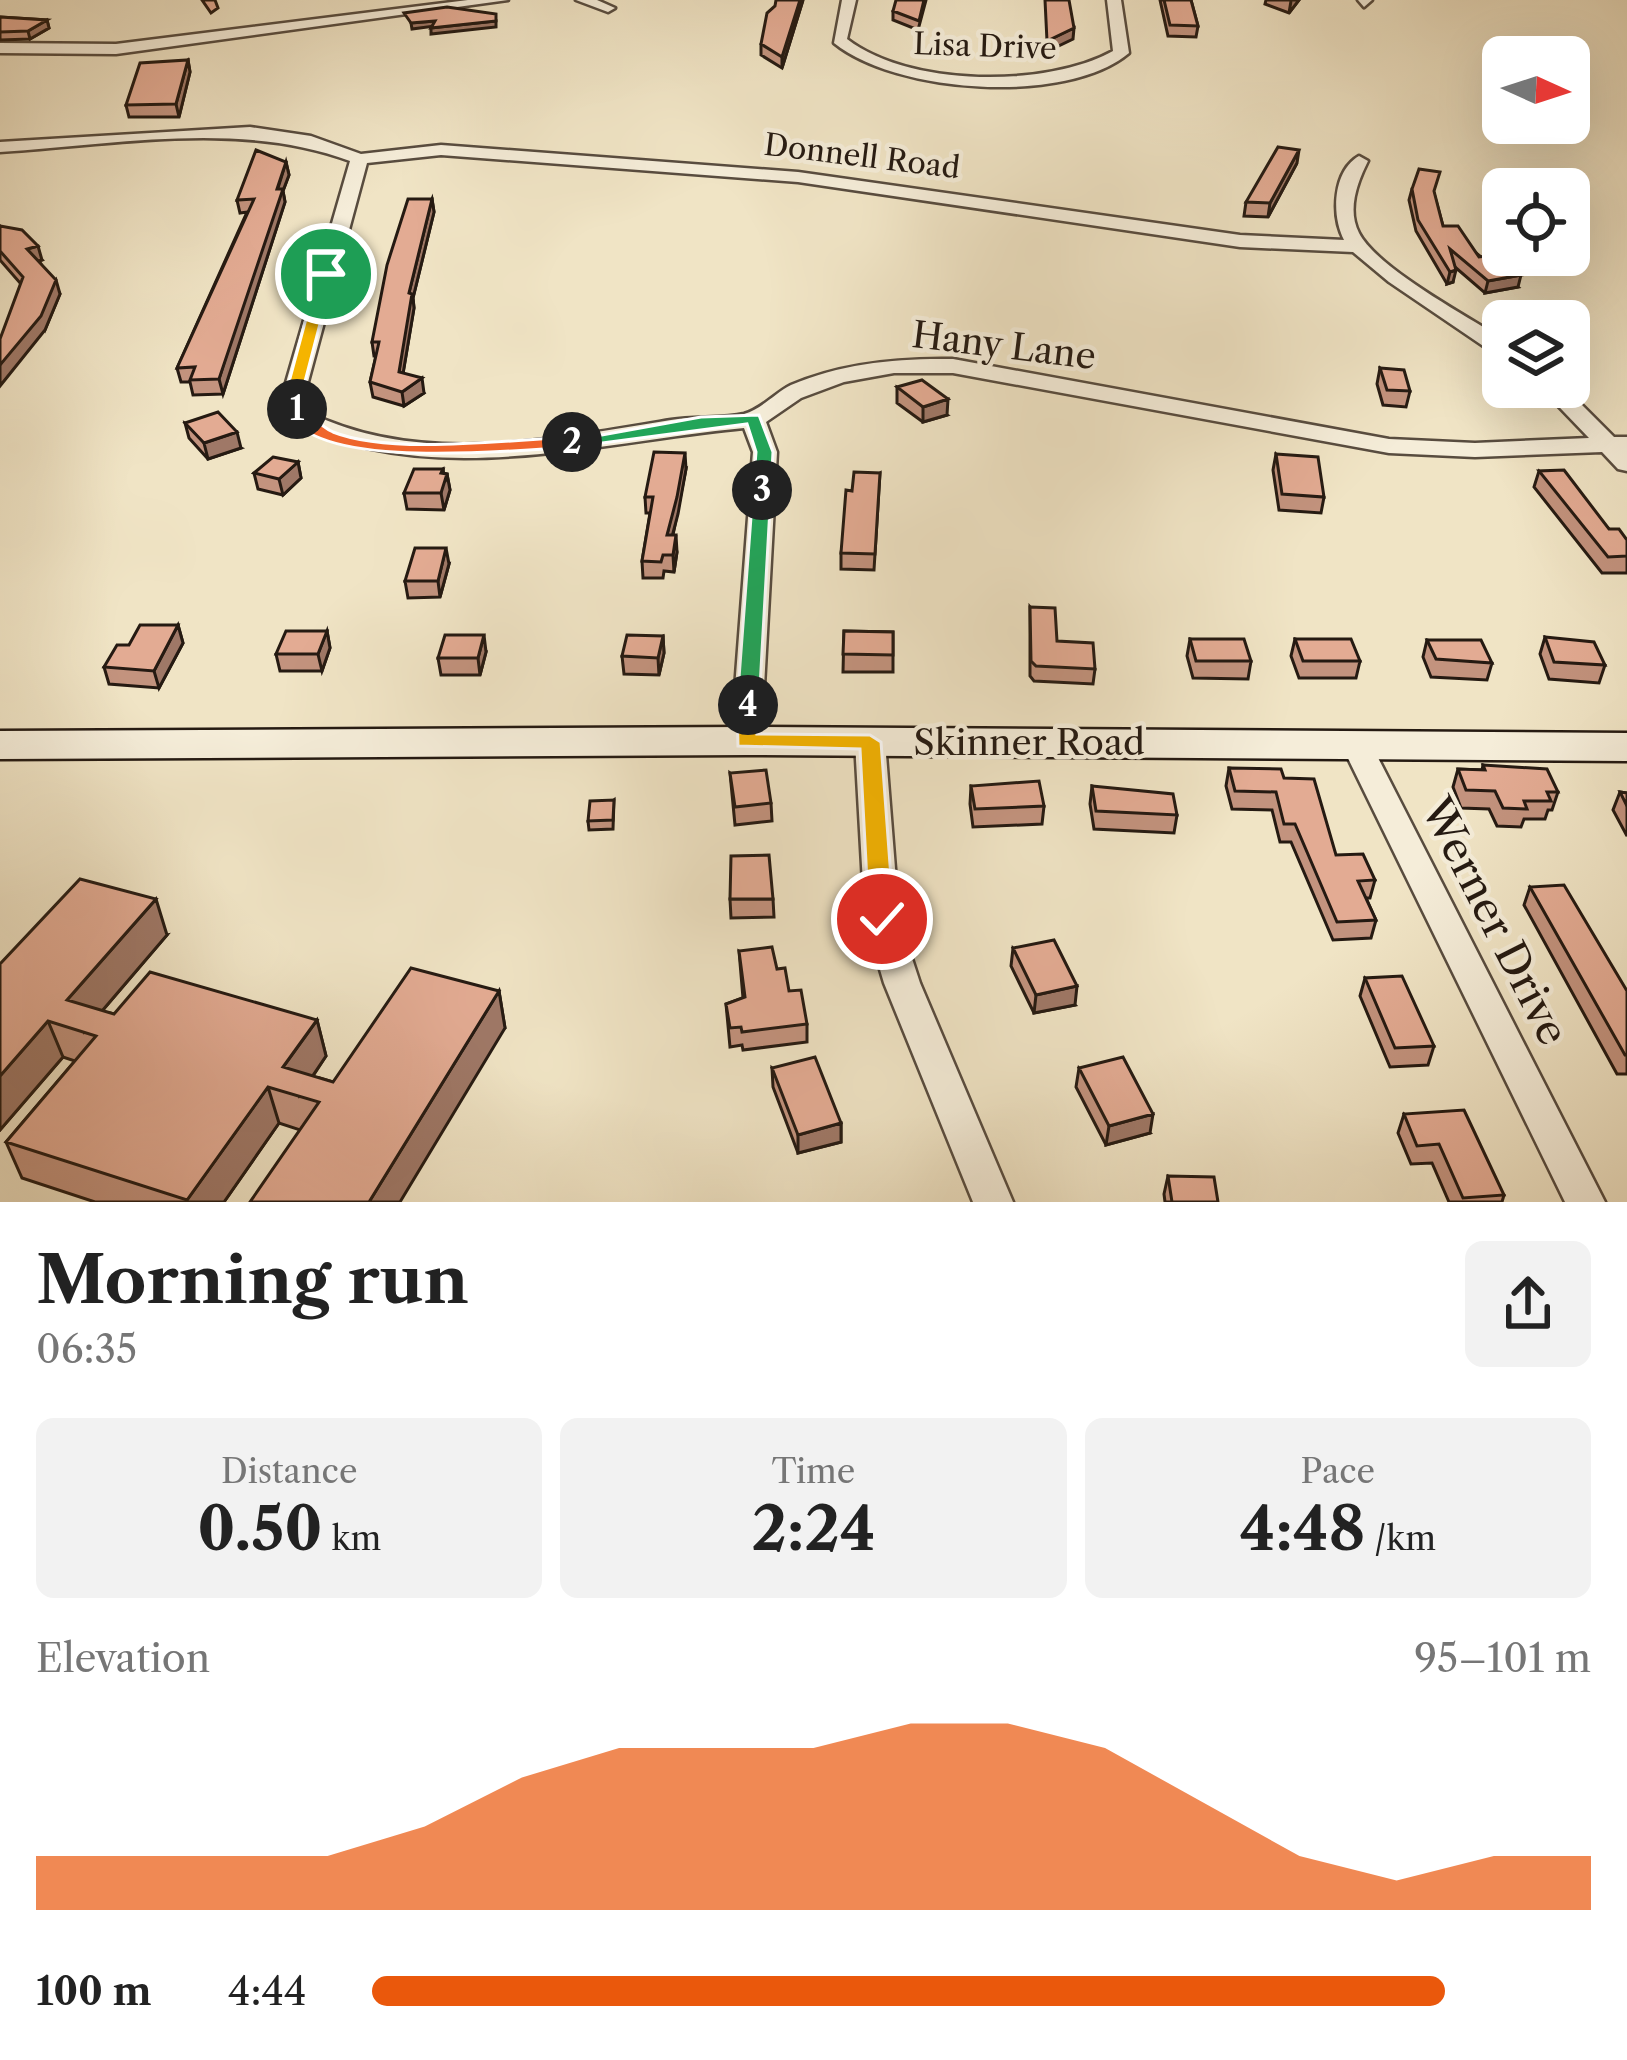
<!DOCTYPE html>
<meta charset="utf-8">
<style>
:root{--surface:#fff;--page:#f2f2f2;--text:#222;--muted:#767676;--accent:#ea580c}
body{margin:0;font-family:"Libre Caslon Text",serif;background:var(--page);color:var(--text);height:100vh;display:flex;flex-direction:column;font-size:45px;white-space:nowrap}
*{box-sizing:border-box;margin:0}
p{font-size:39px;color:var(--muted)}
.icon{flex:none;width:66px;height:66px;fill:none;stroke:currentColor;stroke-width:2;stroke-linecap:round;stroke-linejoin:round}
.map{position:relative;height:1202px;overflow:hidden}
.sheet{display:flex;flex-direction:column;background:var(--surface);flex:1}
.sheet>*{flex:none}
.needle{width:78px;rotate:93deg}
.buttons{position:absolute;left:1482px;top:36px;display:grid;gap:24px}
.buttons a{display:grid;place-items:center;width:108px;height:108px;border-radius:18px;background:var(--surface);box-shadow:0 12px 48px #0002;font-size:60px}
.pin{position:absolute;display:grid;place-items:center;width:102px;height:102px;color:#fff;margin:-51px;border:6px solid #fff;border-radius:50%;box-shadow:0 3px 12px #0007}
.km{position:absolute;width:60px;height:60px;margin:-30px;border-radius:50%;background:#222;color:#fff;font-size:33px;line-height:60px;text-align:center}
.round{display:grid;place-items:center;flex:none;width:126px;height:126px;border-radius:18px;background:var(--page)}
.head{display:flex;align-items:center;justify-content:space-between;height:204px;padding:0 36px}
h1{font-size:66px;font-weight:800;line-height:90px}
.figures{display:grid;grid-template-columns:repeat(3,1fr);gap:18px;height:204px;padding:12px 36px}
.figures div{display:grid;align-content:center;border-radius:18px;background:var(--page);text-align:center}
.figures b{font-size:60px;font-weight:800}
.figures small{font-size:33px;font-weight:400}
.figures p{font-size:33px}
.chart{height:336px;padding:24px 36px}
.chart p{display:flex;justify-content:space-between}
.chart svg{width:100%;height:216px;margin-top:12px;fill:var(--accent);opacity:.7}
ul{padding:0 36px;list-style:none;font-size:39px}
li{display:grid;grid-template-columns:192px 144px 1fr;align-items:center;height:90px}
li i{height:30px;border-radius:15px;background:var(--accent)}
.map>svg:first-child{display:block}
</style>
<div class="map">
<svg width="1627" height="1202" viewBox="0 0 1627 1202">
<rect width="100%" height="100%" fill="#f0e4c5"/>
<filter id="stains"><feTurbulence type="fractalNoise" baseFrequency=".00167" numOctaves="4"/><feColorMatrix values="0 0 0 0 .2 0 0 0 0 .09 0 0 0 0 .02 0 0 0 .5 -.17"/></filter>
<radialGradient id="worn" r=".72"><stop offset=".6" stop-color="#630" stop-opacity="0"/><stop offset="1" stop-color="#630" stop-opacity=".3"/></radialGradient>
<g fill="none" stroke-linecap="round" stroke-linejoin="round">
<g stroke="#584c3f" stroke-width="5">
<path id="street" d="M 468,0 L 508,0 L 116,54 L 0,53 L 0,43 L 116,44 Z
M 576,0 L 597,0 L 615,8 L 608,12 Z
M 842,0 L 856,0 L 847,39 C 909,87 1046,88 1113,51 L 1107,0 L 1121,0 L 1129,53 C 1066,106 895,93 834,43 Z
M 1358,0 L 1372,0 L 1364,7 Z
M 250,127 L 311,136 L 361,154 L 441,145 L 798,172 L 1240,235 L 1344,240 C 1331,215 1333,171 1359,156 L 1368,161 C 1357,183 1347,210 1359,233 C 1377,268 1468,317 1503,339 L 1503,355 L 1495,354 L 1389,282 L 1353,252 L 1240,247 L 798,182 L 441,155 L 367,163 L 305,393 L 310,413 C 421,467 553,439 671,420 C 695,416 721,419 744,414 C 762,409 775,393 791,385 C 842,363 898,358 953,359 L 1389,439 L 1475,443 L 1589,438 L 1540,387 L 1564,387 L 1614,437 L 1627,437 L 1627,471 L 1618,469 L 1602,452 L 1475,457 L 1389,453 L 953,373 L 894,373 L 844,382 L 801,398 L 766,422 L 777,452 L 761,741 L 757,748 L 735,748 L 731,741 L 753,452 L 744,428 C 596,442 432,491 291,422 L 283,393 L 350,161 C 240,120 115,145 0,152 L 0,142 Z
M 870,732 L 881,735 L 885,742 L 899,919 L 920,983 L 1013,1202 L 973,1202 L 884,983 L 865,919 L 855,742 L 859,735 Z
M 1357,736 L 1368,739 L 1372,746 L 1605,1202 L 1565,1202 L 1342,746 L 1346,739 Z"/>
</g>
<g stroke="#251a12" stroke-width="5">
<path id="secondary" d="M 746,727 L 1627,733 L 1627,761 L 746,755 L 0,759 L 0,731 Z"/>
</g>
<use href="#street" fill="#f5edd9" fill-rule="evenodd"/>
<use href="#secondary" fill="#f5edd9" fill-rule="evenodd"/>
</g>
<path fill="#c3937e" stroke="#251a12" stroke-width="3" d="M 803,0 L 782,68 L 761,55 L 761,44 Z
M 926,0 L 918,30 L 893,20 L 893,11 Z
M 1160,0 L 1191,0 L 1198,26 L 1196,37 L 1168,36 Z
M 1266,0 L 1299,0 L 1289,13 L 1265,4 Z
M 0,17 L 47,20 L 49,28 L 30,39 L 0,40 Z
M 188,60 L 190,72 L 179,117 L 129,117 L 126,105 Z
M 286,162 L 289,175 L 283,191 L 285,202 L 223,394 L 193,395 L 190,382 L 181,382 L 177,368 L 247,212 L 240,213 L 237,200 Z
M 1297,163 L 1268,217 L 1244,216 L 1246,202 Z
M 1412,189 L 1434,193 L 1443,226 L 1518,287 L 1485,293 L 1455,267 L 1453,282 L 1447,284 L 1416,231 L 1409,200 Z
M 432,199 L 434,212 L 413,298 L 414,308 L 403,373 L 424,393 L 404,406 L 373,397 L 370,382 L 376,356 L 374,356 L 372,342 Z
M 0,226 L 42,260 L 39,261 L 60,294 L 45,330 L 21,284 L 0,260 Z
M 1380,368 L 1410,391 L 1406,407 L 1383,405 L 1377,384 Z
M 897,387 L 947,415 L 923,422 L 897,403 Z
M 185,423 L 241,448 L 208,459 L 189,438 Z
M 1276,454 L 1324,497 L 1321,513 L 1279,510 L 1273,470 Z
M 298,462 L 301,478 L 283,495 L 258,489 L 254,473 Z
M 443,469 L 443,473 L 447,474 L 450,490 L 444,510 L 407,509 L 404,493 Z
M 686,469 L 673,535 L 677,552 L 674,572 L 664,571 L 663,578 L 643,578 L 642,561 L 650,513 L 646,513 L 645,497 Z
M 1539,471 L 1609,529 L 1627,540 L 1627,573 L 1602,573 L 1534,487 Z
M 880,473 L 874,570 L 841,569 L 841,553 L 852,491 Z
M 449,564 L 440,597 L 408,598 L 405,581 Z
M 1030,607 L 1057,641 L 1095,669 L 1093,684 L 1034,681 L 1030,676 Z
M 178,625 L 183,643 L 159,688 L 109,684 L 104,667 L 129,645 Z
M 327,631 L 330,648 L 322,671 L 280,671 L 276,654 Z
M 844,631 L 893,632 L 893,672 L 843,672 Z
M 663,636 L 664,653 L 659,675 L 624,674 L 622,656 Z
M 1545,637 L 1605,665 L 1599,683 L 1549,679 L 1540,654 Z
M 1190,639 L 1251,661 L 1248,679 L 1193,678 L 1187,656 Z
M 1295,639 L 1360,661 L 1356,678 L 1299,678 L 1291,656 Z
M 1427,640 L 1492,663 L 1487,680 L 1431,677 L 1423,657 Z
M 486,652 L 480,675 L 441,675 L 438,658 Z
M 1483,765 L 1558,792 L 1552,810 L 1548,810 L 1545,819 L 1524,819 L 1521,827 L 1497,826 L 1489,809 L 1461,808 L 1453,787 L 1458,769 L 1482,770 Z
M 1229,768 L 1284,778 L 1336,855 L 1375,880 L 1370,898 L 1366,898 L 1376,920 L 1371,938 L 1333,940 L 1291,842 L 1280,842 L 1272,810 L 1232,809 L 1226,786 Z
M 730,773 L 771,803 L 772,821 L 735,825 Z
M 971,786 L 1044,806 L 1042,824 L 973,827 L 970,804 Z
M 1092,786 L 1177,815 L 1174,833 L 1094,829 L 1090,804 Z
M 1620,792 L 1627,793 L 1627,836 L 1613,810 Z
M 614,800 L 613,829 L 589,830 L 588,821 Z
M 1530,887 L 1627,991 L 1627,1074 L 1617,1074 L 1524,905 Z
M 730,899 L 773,899 L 774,917 L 731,918 Z
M 167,935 L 102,1011 L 114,1014 L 317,1020 L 326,1056 L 313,1076 L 333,1082 L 499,991 L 505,1028 L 300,1130 L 279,1123 L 224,1202 L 95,1202 L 22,1178 L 6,1142 L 75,1061 L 63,1057 L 0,1130 L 0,964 Z
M 1013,948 L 1075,1005 L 1034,1013 L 1011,966 Z
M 739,951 L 777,969 L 807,1024 L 807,1042 L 743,1050 L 742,1045 L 730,1047 L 726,1004 L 743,998 Z
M 1365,978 L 1434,1046 L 1428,1065 L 1390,1067 L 1360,996 Z
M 772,1068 L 841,1123 L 841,1142 L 798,1153 L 773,1087 Z
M 1079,1068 L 1150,1133 L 1106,1145 L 1076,1087 Z
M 1404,1114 L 1504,1195 L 1502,1202 L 1449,1202 L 1432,1163 L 1411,1164 L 1398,1133 Z
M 1168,1176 L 1218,1202 L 1165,1202 L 1164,1194 Z"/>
<path fill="#9f7867" stroke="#251a12" stroke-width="3" d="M 800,0 L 803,0 L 782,68 L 782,57 Z
M 1292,0 L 1299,0 L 1289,13 L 1291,1 Z
M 47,20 L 49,28 L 30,39 L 28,31 Z
M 435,21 L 435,26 L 412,29 L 411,23 Z
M 496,21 L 496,27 L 431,34 L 431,28 Z
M 1074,28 L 1073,39 L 1046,52 L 1047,41 Z
M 188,60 L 190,72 L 179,117 L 176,104 Z
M 1299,150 L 1297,163 L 1268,217 L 1270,203 Z
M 286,162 L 289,175 L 283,191 L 285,202 L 223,394 L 219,379 Z
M 432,199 L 434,212 L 413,298 L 414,308 L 401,386 L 399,372 L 409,293 Z
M 38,246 L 42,260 L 31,263 L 27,249 Z
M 1456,270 L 1453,282 L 1447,284 L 1450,272 Z
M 1521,275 L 1518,287 L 1485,293 L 1488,281 Z
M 56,280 L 60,294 L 45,330 L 0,386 L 0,365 Z
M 422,378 L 424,393 L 404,406 L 402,392 Z
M 948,399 L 947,415 L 923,422 L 923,407 Z
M 237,432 L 241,448 L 208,459 L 204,443 Z
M 685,453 L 686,469 L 678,514 L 668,552 L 667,535 Z
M 298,462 L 301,478 L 283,495 L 279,479 Z
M 443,469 L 445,482 L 447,474 L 450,490 L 444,510 L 441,493 Z
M 676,535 L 677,552 L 674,572 L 673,555 Z
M 446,548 L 449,564 L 440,597 L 438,581 Z
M 178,625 L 183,643 L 159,688 L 154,671 Z
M 327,631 L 330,648 L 322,671 L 318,654 Z
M 484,635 L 486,652 L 480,675 L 478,658 Z
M 663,636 L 664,653 L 659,675 L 658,658 Z
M 156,899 L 167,935 L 84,1032 L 67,1000 Z
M 1077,986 L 1075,1005 L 1034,1013 L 1036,995 Z
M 499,991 L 505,1028 L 400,1202 L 369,1202 Z
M 317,1020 L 326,1056 L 299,1096 L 283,1067 Z
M 48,1021 L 63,1057 L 0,1130 L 0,1076 Z
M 268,1087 L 279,1123 L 224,1202 L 187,1202 L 187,1200 Z
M 1153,1114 L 1150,1133 L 1106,1145 L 1109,1126 Z
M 841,1123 L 841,1142 L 798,1153 L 798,1135 Z"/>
<path fill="#e3ab93" stroke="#251a12" stroke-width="3" d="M 202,0 L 215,0 L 218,8 L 211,13 Z
M 776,0 L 800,0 L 782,57 L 761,44 L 767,13 L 775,6 Z
M 896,0 L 924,0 L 919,21 L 893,11 Z
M 1045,0 L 1069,0 L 1074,28 L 1047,41 Z
M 1164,0 L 1191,0 L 1198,26 L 1170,25 Z
M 447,7 L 496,14 L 496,21 L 431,28 L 435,21 L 411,23 L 404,13 Z
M 0,17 L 47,20 L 28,31 L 0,32 Z
M 188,60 L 176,104 L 126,105 L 140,63 Z
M 1278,147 L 1299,150 L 1270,203 L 1246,202 Z
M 256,150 L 286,162 L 277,189 L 283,189 L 219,379 L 190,380 L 195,367 L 177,368 L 254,199 L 237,200 Z
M 1419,169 L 1440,172 L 1434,191 L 1443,226 L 1458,226 L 1479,257 L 1496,255 L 1521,275 L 1488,281 L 1450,249 L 1456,270 L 1450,272 L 1418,220 L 1412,189 Z
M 408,199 L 432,199 L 409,293 L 412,294 L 399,372 L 422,378 L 402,392 L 370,382 L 379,342 L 372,342 L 387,265 Z
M 0,226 L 22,230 L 38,246 L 27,249 L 56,280 L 41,316 L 0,365 L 0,339 L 23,277 L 0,251 Z
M 1380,368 L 1404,370 L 1410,391 L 1387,390 Z
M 922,380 L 948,399 L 923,407 L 897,387 Z
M 218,412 L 237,432 L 204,443 L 185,423 Z
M 654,452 L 685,453 L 677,497 L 667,535 L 676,535 L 673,555 L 663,555 L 661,562 L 642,561 L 653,497 L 645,497 Z
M 1276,454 L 1318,457 L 1324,497 L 1282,494 Z
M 273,457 L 298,462 L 279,479 L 254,473 Z
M 414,469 L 443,469 L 441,473 L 447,474 L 441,493 L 404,493 Z
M 1564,470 L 1609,529 L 1619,529 L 1627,540 L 1627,556 L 1608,557 L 1539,471 Z
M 854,472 L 880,473 L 875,554 L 841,553 L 846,490 L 852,491 Z
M 415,548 L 446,548 L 438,581 L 405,581 Z
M 1030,607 L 1055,608 L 1057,641 L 1093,643 L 1095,669 L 1036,666 L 1031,661 Z
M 140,625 L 178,625 L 154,671 L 104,667 L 117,645 L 129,645 Z
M 286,631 L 327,631 L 318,654 L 276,654 Z
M 844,631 L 893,632 L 893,655 L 843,654 Z
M 445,635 L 484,635 L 478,658 L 438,658 Z
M 627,635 L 663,636 L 658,658 L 622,656 Z
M 1545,637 L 1594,642 L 1605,665 L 1554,662 Z
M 1190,639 L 1244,639 L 1251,661 L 1196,661 Z
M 1295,639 L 1351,639 L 1360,661 L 1303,661 Z
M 1427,640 L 1481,640 L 1492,663 L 1436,659 Z
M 1483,765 L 1547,769 L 1558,792 L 1547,792 L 1551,801 L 1524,801 L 1527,809 L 1503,808 L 1495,791 L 1466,790 L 1458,769 L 1485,770 Z
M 1229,768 L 1281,769 L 1284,778 L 1314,779 L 1336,855 L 1363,854 L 1375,880 L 1358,881 L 1376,920 L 1337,922 L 1295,824 L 1284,824 L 1276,792 L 1235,791 Z
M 766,770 L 771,803 L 735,807 L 730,773 Z
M 1039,781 L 1044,806 L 975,809 L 971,786 Z
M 1092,786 L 1173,794 L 1177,815 L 1096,811 Z
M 1620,792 L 1627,793 L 1627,806 Z
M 614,800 L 613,820 L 588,821 L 590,801 Z
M 769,855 L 773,899 L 730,899 L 731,856 Z
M 80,879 L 156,899 L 67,1000 L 114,1014 L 150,972 L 317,1020 L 283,1067 L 333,1082 L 411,968 L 499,991 L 369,1202 L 250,1202 L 319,1102 L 268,1087 L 187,1200 L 6,1142 L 96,1036 L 48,1021 L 0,1076 L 0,964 Z
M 1564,885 L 1627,991 L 1627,1055 L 1625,1055 L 1530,887 Z
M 1054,940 L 1077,986 L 1036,995 L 1013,948 Z
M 772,947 L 777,969 L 785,968 L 789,991 L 801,990 L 807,1024 L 742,1032 L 741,1027 L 730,1028 L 726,1004 L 745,997 L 739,951 Z
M 1402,976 L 1434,1046 L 1395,1048 L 1365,978 Z
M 815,1057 L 841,1123 L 798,1135 L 772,1068 Z
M 1123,1057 L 1153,1114 L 1109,1126 L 1079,1068 Z
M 1464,1110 L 1504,1195 L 1463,1198 L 1439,1144 L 1417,1146 L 1404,1114 Z
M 1168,1176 L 1214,1177 L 1218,1202 L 1172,1202 Z"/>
<path fill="#f5b400" stroke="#fff" stroke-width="3" d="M 326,270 L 333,274 L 302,393 L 305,409 L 297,414 L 289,409 L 286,393 L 318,274 Z"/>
<path fill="#f0652b" stroke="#fff" stroke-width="3" d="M 297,404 C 310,411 317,425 333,432 C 391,455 508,440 572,437 L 580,442 L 572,447 C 519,450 305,473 289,409 Z"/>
<path fill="#22a559" stroke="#fff" stroke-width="3" d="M 759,415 L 773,452 L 771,490 L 762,495 L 753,490 L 756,452 L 747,424 L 572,447 L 563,442 L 701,417 Z"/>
<path fill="#22a559" stroke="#fff" stroke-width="3" d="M 762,485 L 771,490 L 759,705 L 748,712 L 737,705 L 753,490 Z"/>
<path fill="#f5b400" stroke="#fff" stroke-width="3" d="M 748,698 L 759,705 L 757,734 L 870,735 L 881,742 L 894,919 L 890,925 L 873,925 L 869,919 L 860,749 L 738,746 L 737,705 Z"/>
<g text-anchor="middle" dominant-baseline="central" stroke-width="9" stroke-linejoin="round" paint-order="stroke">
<g font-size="30" fill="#251a12" stroke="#f5edd9">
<text transform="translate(985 46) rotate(2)">Lisa Drive</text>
<text transform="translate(862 156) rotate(7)">Donnell Road</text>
</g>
<g font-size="36" fill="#251a12" stroke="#f5edd9">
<text transform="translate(1004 345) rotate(7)">Hany Lane</text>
<text x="1029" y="742">Skinner Road</text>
</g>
<g font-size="42" fill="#251a12" stroke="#f5edd9">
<text transform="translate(1495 921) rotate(63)">Werner Drive</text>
</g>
</g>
<rect width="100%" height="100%" filter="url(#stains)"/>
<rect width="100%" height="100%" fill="url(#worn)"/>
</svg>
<div class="buttons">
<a><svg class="needle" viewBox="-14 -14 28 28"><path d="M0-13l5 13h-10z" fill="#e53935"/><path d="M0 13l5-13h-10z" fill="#767676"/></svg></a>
<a><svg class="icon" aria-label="locate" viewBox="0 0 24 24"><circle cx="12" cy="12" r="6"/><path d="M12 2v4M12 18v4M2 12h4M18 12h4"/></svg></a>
<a><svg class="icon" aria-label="layers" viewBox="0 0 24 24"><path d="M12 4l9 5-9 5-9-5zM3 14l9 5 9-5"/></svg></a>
</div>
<div class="pin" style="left:326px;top:274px;background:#1e9e55"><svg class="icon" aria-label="arrive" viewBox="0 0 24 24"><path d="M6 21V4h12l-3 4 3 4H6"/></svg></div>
<div class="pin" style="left:882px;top:919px;background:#d93025"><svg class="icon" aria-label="check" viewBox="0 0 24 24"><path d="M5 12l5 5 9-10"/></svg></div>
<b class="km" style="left:297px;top:409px">1</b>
<b class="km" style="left:572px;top:442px">2</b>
<b class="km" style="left:762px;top:490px">3</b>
<b class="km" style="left:748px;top:705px">4</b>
</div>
<section class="sheet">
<div class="head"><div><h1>Morning run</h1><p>06:35</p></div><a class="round"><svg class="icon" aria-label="share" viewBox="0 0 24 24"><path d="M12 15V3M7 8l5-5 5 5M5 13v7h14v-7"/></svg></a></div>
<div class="figures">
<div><p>Distance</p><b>0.50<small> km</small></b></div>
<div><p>Time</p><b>2:24</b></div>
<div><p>Pace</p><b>4:48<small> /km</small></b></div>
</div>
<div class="chart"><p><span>Elevation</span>95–101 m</p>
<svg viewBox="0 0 160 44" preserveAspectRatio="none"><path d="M0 44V33L10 33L20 33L30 33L40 27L50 17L60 11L70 11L80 11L90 6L100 6L110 11L120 22L130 33L140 38L150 33L160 33V44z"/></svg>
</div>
<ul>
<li><b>100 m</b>4:44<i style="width:88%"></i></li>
</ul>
</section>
